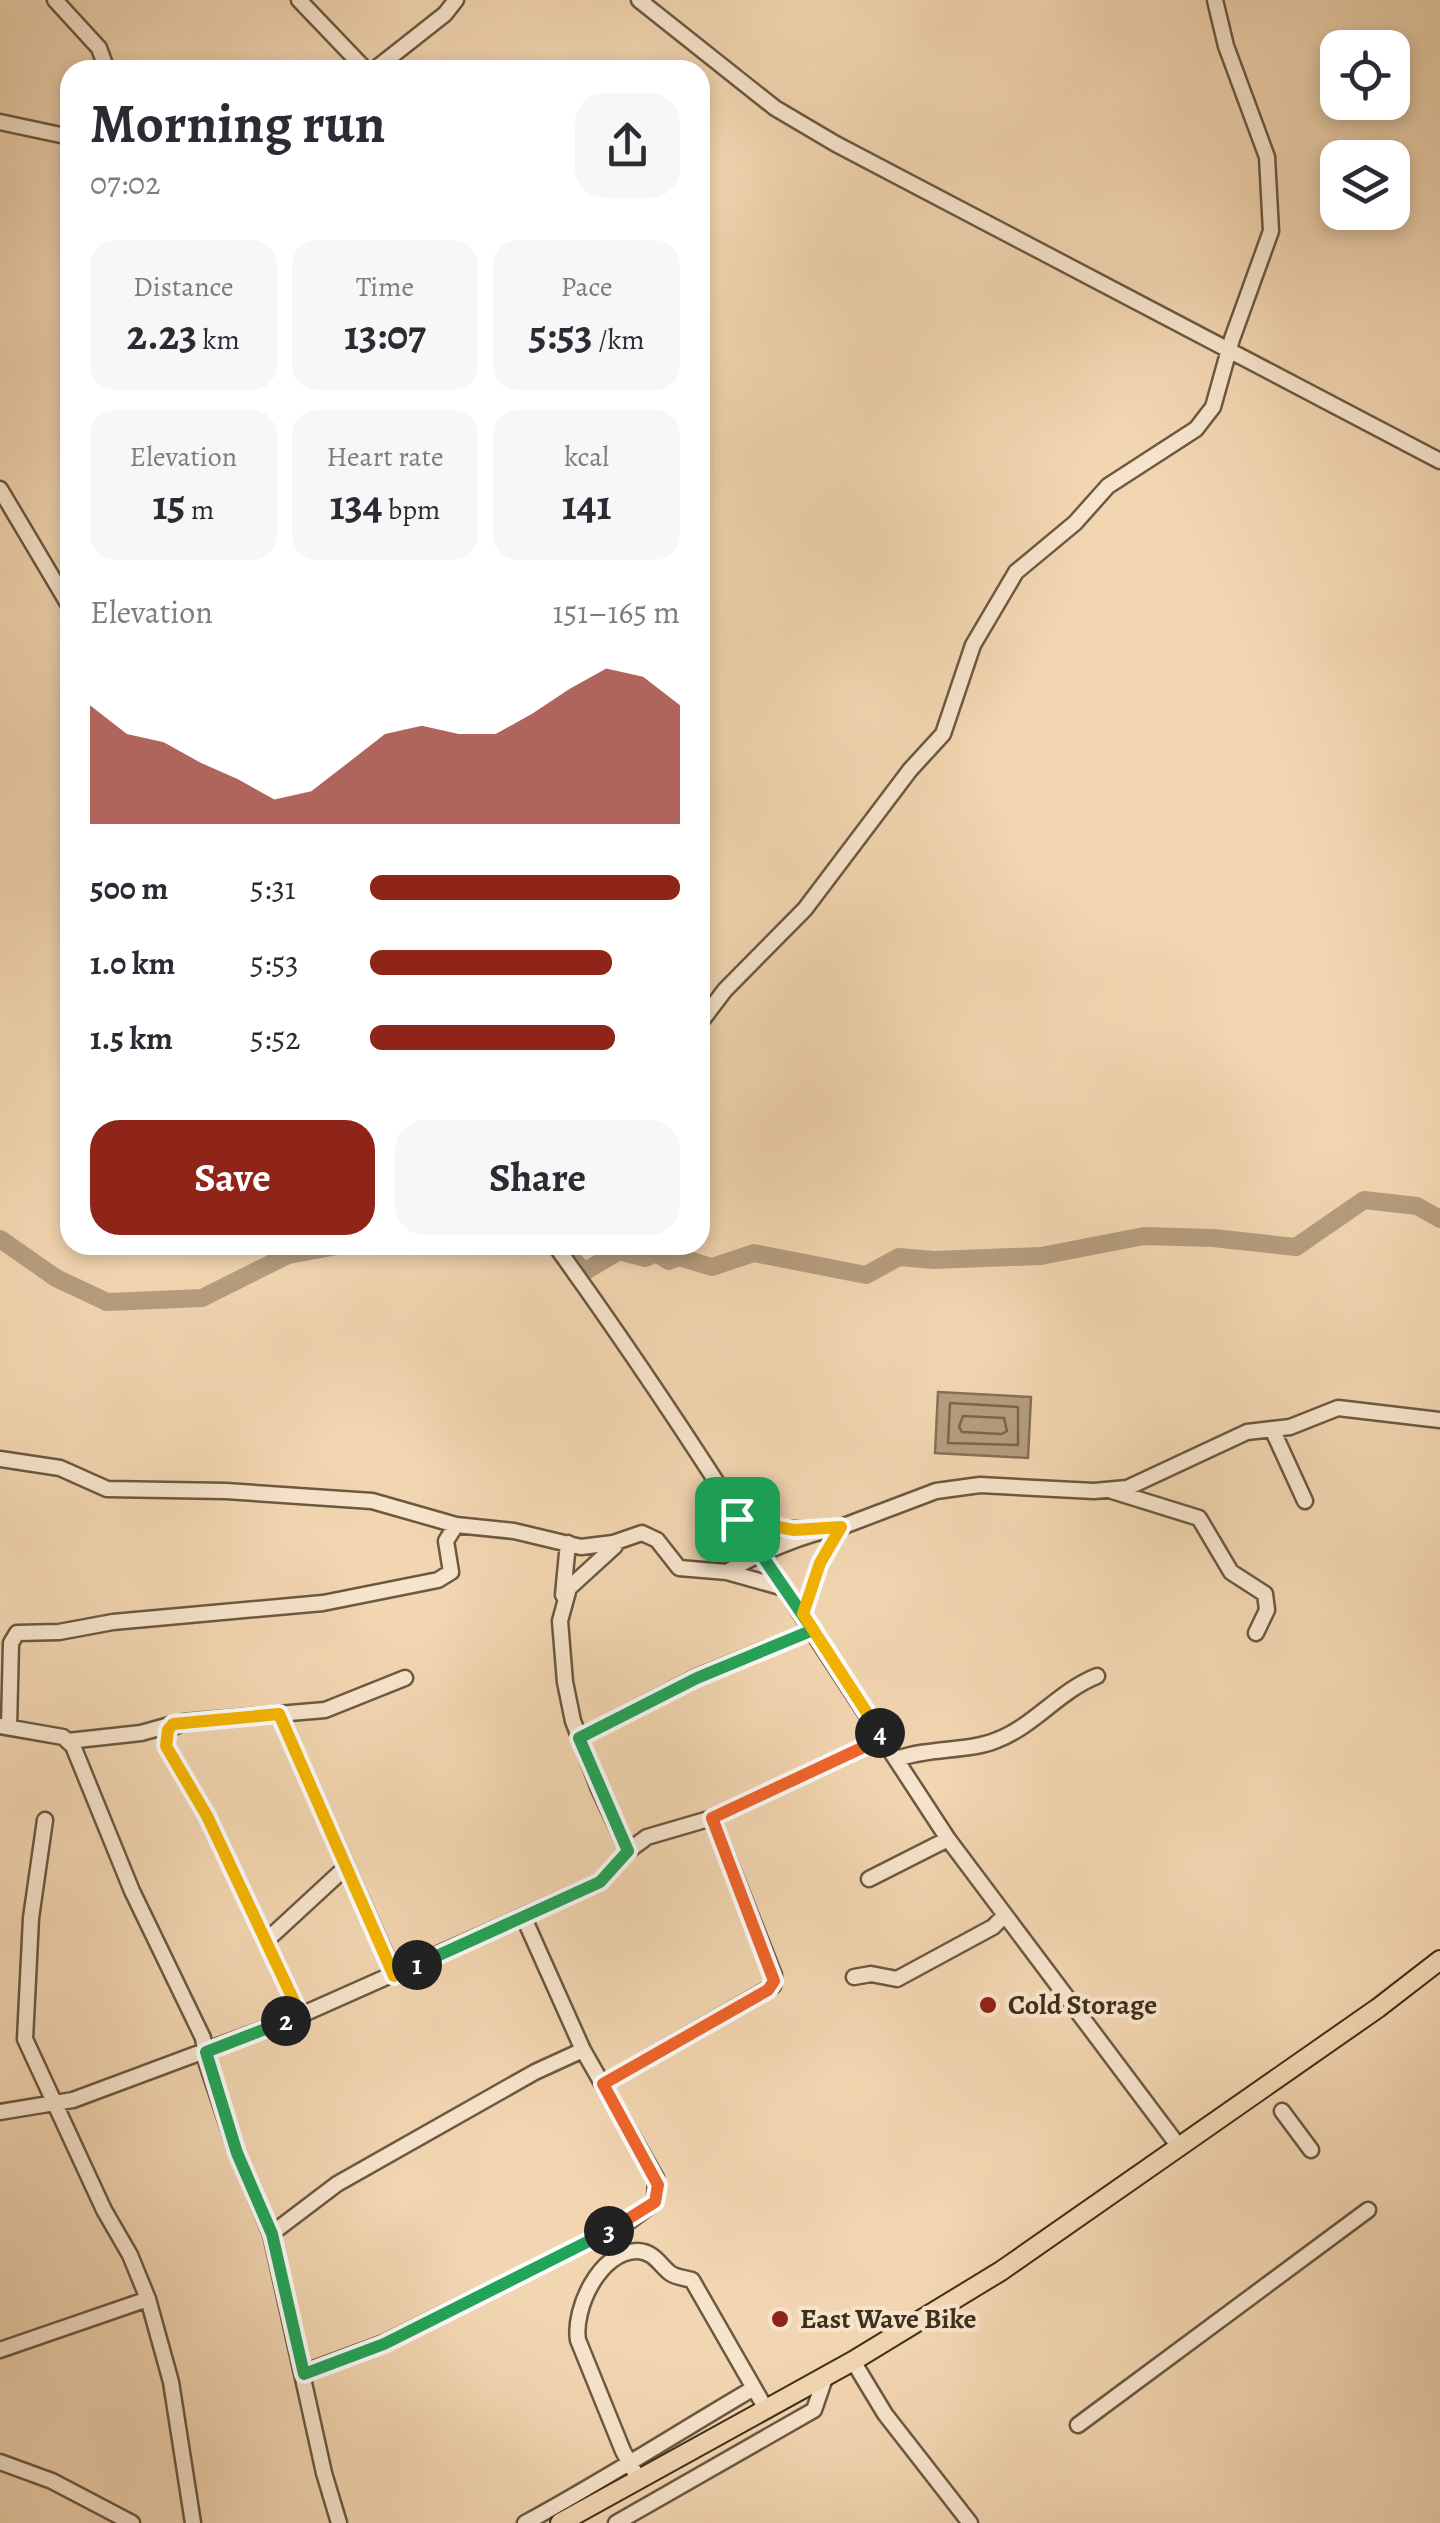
<!DOCTYPE html>
<meta charset="utf-8">
<style>
:root{--surface:#fff;--page:#f7f7f7;--text:#2b2b33;--muted:#7c7c81;--accent:#8f2418}
body{margin:0;font-family:Alegreya,serif;background:var(--page);color:var(--text);height:100vh;display:flex;flex-direction:column;font-size:38px;white-space:nowrap}
*{box-sizing:border-box;margin:0}
p{font-size:32px;color:var(--muted)}
.icon{flex:none;width:55px;height:55px;fill:none;stroke:currentColor;stroke-width:2;stroke-linecap:round;stroke-linejoin:round}
.map{position:relative;flex:1;overflow:hidden}
.side{position:absolute;left:60px;top:60px;width:650px;height:1195px;display:flex;flex-direction:column;background:var(--surface);border-radius:30px;box-shadow:0 5px 15px #0003}
.side>*{flex:none}
.fabs{position:absolute;left:1320px;top:30px;display:grid;gap:20px}
.fabs a{display:grid;place-items:center;width:90px;height:90px;border-radius:20px;background:var(--surface);box-shadow:0 5px 15px #0003;font-size:50px}
.pin{position:absolute;display:grid;place-items:center;width:85px;height:85px;color:#fff;margin:-42px;border-radius:20px;box-shadow:0 5px 15px #0006}
.km{position:absolute;width:50px;height:50px;margin:-25px;border-radius:50%;background:#222;color:#fff;font-size:28px;line-height:50px;text-align:center}
.round{display:grid;place-items:center;flex:none;width:105px;height:105px;border-radius:30px;background:var(--page)}
.head{display:flex;align-items:center;justify-content:space-between;height:170px;padding:0 30px}
h1{font-size:55px;font-weight:700;line-height:75px}
.stats{display:grid;grid-template-columns:repeat(3,1fr);gap:15px;height:170px;padding:10px 30px}
.stats div{display:grid;align-content:center;border-radius:25px;background:var(--page);text-align:center}
.stats b{font-size:42px;font-weight:700}
.stats small{font-size:28px;font-weight:400}
.stats p{font-size:28px}
.chart{height:280px;padding:20px 30px}
.chart p{display:flex;justify-content:space-between}
.chart svg{width:100%;height:180px;margin-top:10px;fill:var(--accent);opacity:.7}
.action{display:flex;gap:20px;margin-top:auto;padding:20px 30px}
.action a{flex:1;height:115px;border-radius:30px;background:var(--accent);color:#fff;font-size:40px;font-weight:700;line-height:115px;text-align:center}
.action a+a{background:var(--page);color:var(--text)}
ul{padding:0 30px;list-style:none;font-size:32px}
li{display:grid;grid-template-columns:160px 120px 1fr;align-items:center;height:75px}
li i{height:25px;border-radius:12px;background:var(--accent)}
.map>svg:first-child{display:block}
</style>
<div class="map">
<svg width="1440" height="2523" viewBox="0 0 1440 2523">
<rect width="100%" height="100%" fill="#f2d6b1"/>
<filter id="stains"><feTurbulence type="fractalNoise" baseFrequency=".002" numOctaves="4"/><feColorMatrix values="0 0 0 0 .2 0 0 0 0 .09 0 0 0 0 .02 0 0 0 .5 -.17"/></filter>
<radialGradient id="worn" r=".72"><stop offset=".6" stop-color="#630" stop-opacity="0"/><stop offset="1" stop-color="#630" stop-opacity=".3"/></radialGradient>
<path fill="#b59d7e" stroke="#857156" stroke-width="2.5" d="M 938,1392 L 1031,1397 L 1028,1458 L 935,1453 Z"/>
<g fill="none" stroke-linecap="round" stroke-linejoin="round">
<path stroke="#7a664c" stroke-width="2.5" d="M 950,1403 L 1018,1407 L 1018,1445 L 948,1443 Z
M 963,1416 L 1004,1418 L 1007,1431 L 1002,1434 L 962,1432 L 959,1427 Z"/>
<path stroke="#b59d7e" stroke-width="18" d="M 0,1239 L 56,1278 L 107,1302 L 202,1298 L 288,1255 L 343,1245
M 561,1245 L 584,1272 L 619,1251 L 645,1258 L 656,1253 L 669,1261 L 679,1257 L 712,1267 L 754,1253 L 866,1275 L 899,1257 L 934,1260 L 1041,1256 L 1144,1236 L 1213,1238 L 1296,1247 L 1364,1200 L 1417,1206 L 1440,1219"/>
<g stroke="#6b5940" stroke-width="19">
<path id="minor" d="M 55,0 L 99,48 L 107,70
M 299,0 L 366,70
M 639,0 L 775,108 L 836,144 L 1440,461
M 374,70 L 445,14 L 456,0
M 0,122 L 70,137
M 0,489 L 70,607
M 700,1023 L 725,990 L 805,909 L 910,770 L 943,734 L 973,645 L 1016,572 L 1075,523 L 1108,486 L 1196,429 L 1213,407 L 1232,339 L 1271,231 L 1267,157 L 1226,46 L 1215,0
M 555,1245 C 635,1356 711,1471 783,1587
M 1272,1429 L 1305,1501
M 0,1459 L 60,1468 L 107,1489 L 226,1491 L 372,1501 L 456,1525 L 514,1531 L 581,1547 L 613,1543 L 642,1533 L 657,1540 L 679,1568 L 727,1572 L 784,1588 L 948,1839 L 1180,2148
M 1112,1491 L 1199,1518 L 1231,1572 L 1265,1594 L 1267,1610 L 1256,1633
M 737,1519 L 779,1528 L 814,1530
M 615,1546 L 569,1588 L 560,1621 L 565,1682 L 573,1721 L 599,1789 L 628,1851
M 727,1572 C 758,1553 805,1534 841,1527
M 563,1595 L 568,1543
M 803,1614 L 820,1563 L 841,1527 L 936,1491 L 980,1485 L 1094,1491 L 1127,1488 L 1247,1432 L 1290,1427 L 1338,1408 L 1440,1420
M 279,1714 L 395,1976
M 0,1726 L 63,1737 L 73,1746 L 132,1891 L 203,2038 L 207,2064 L 237,2153 L 271,2234 L 324,2473 L 339,2523
M 9,1727 L 11,1643 L 17,1633 L 59,1632 L 113,1622 L 323,1603 L 438,1580 L 451,1572 L 446,1541 L 456,1525
M 579,1738 L 697,1677 L 813,1630
M 68,1741 L 141,1733 L 173,1724
M 897,1759 C 931,1747 969,1752 997,1740 C 1034,1726 1059,1691 1097,1676
M 45,1820 L 31,1918 L 25,2039 L 104,2210 L 130,2255 L 148,2299 L 171,2382 L 193,2523
M 869,1879 L 948,1839
M 267,1940 L 345,1868
M 854,1977 L 871,1974 L 897,1979 L 993,1927 L 1004,1916
M 301,2015 L 207,1816 L 166,1746 L 168,1730 L 184,1722 L 325,1710 L 405,1678
M 603,2084 L 773,1986 L 774,1975 L 712,1818
M 1282,2111 L 1311,2150
M 0,2112 L 73,2100 L 301,2015 L 600,1882 L 628,1851 L 647,1837 L 712,1818 L 883,1738
M 271,2234 L 337,2184 L 535,2072 L 583,2050
M 0,2350 L 148,2299
M 853,2361 L 885,2414 L 970,2523
M 303,2373 L 384,2343 L 630,2221 L 655,2202 L 656,2178 L 583,2050 L 524,1918
M 1078,2425 L 1368,2210
M 0,2462 L 52,2481 L 132,2523
M 639,2480 L 623,2451 L 578,2340 C 573,2309 600,2250 638,2251 C 654,2252 659,2264 670,2273 C 675,2277 685,2278 692,2280 L 766,2409
M 525,2523 C 603,2481 677,2433 754,2388
M 616,2523 L 814,2410 L 826,2375"/>
</g>
<g stroke="#3e2f1b" stroke-width="22">
<path id="major" d="M 560,2523 L 853,2361 L 1001,2271 L 1378,2008 L 1440,1960"/>
</g>
<use href="#minor" stroke="#f7e4cc" stroke-width="14"/>
<use href="#major" stroke="#f2d6b1" stroke-width="18"/>
</g>
<g fill="none" stroke-linecap="round" stroke-linejoin="round">
<g stroke="#fff" stroke-width="20">
<path id="split-1" d="M 417,1965 L 600,1882 L 628,1851 L 579,1738 L 697,1678 L 813,1630 L 737,1519"/>
</g>
<g stroke="#fff" stroke-width="20">
<path id="split-2" d="M 286,2021 L 301,2016 L 207,1816 L 166,1746 L 168,1730 L 173,1724 L 279,1714 L 394,1976 L 417,1965"/>
</g>
<g stroke="#fff" stroke-width="20">
<path id="split-3" d="M 286,2021 L 206,2052 L 237,2153 L 272,2234 L 304,2374 L 384,2344 L 609,2231"/>
</g>
<g stroke="#fff" stroke-width="20">
<path id="split-4" d="M 609,2231 L 655,2202 L 658,2185 L 603,2084 L 768,1990 L 774,1981 L 712,1818 L 883,1738 L 880,1733"/>
</g>
<g stroke="#fff" stroke-width="20">
<path id="split-5" d="M 737,1519 L 794,1530 L 841,1527 L 820,1563 L 803,1614 L 880,1733"/>
</g>
<use href="#split-1" stroke="#22a559" stroke-width="12"/>
<use href="#split-2" stroke="#f5b400" stroke-width="12"/>
<use href="#split-3" stroke="#22a559" stroke-width="12"/>
<use href="#split-4" stroke="#f0652b" stroke-width="12"/>
<use href="#split-5" stroke="#f5b400" stroke-width="12"/>
</g>
<g fill="#8f2418" stroke="#f7e4cc" stroke-width="4">
<circle cx="988" cy="2005" r="10"/>
<circle cx="780" cy="2319" r="10"/>
</g>
<g text-anchor="middle" dominant-baseline="central" stroke-width="8" stroke-linejoin="round" paint-order="stroke">
<g font-size="28" font-weight="bold" fill="#3e2f1b" stroke="#f7e4cc" text-anchor="start">
<text x="1008" y="2005">Cold Storage</text>
<text x="800" y="2319">East Wave Bike</text>
</g>
</g>
<rect width="100%" height="100%" filter="url(#stains)"/>
<rect width="100%" height="100%" fill="url(#worn)"/>
</svg>
<div class="fabs">
<a><svg class="icon" aria-label="locate" viewBox="0 0 24 24"><circle cx="12" cy="12" r="6"/><path d="M12 2v4M12 18v4M2 12h4M18 12h4"/></svg></a>
<a><svg class="icon" aria-label="layers" viewBox="0 0 24 24"><path d="M12 4l9 5-9 5-9-5zM3 14l9 5 9-5"/></svg></a>
</div>
<div class="pin" style="left:737px;top:1519px;background:#1e9e55"><svg class="icon" aria-label="arrive" viewBox="0 0 24 24"><path d="M6 21V4h12l-3 4 3 4H6"/></svg></div>
<b class="km" style="left:417px;top:1965px">1</b>
<b class="km" style="left:286px;top:2021px">2</b>
<b class="km" style="left:609px;top:2231px">3</b>
<b class="km" style="left:880px;top:1733px">4</b>
<section class="side">
<div class="head"><div><h1>Morning run</h1><p>07:02</p></div><a class="round"><svg class="icon" aria-label="share" viewBox="0 0 24 24"><path d="M12 15V3M7 8l5-5 5 5M5 13v7h14v-7"/></svg></a></div>
<div class="stats">
<div><p>Distance</p><b>2.23<small> km</small></b></div>
<div><p>Time</p><b>13:07</b></div>
<div><p>Pace</p><b>5:53<small> /km</small></b></div>
</div>
<div class="stats">
<div><p>Elevation</p><b>15<small> m</small></b></div>
<div><p>Heart rate</p><b>134<small> bpm</small></b></div>
<div><p>kcal</p><b>141</b></div>
</div>
<div class="chart"><p><span>Elevation</span>151–165 m</p>
<svg viewBox="0 0 160 44" preserveAspectRatio="none"><path d="M0 44V15L10 22L20 24L30 29L40 33L50 38L60 36L70 29L80 22L90 20L100 22L110 22L120 17L130 11L140 6L150 8L160 15V44z"/></svg>
</div>
<ul>
<li><b>500 m</b>5:31<i style="width:100%"></i></li>
<li><b>1.0 km</b>5:53<i style="width:78%"></i></li>
<li><b>1.5 km</b>5:52<i style="width:79%"></i></li>
</ul>
<div class="action"><a>Save</a><a>Share</a></div>
</section>
</div>
